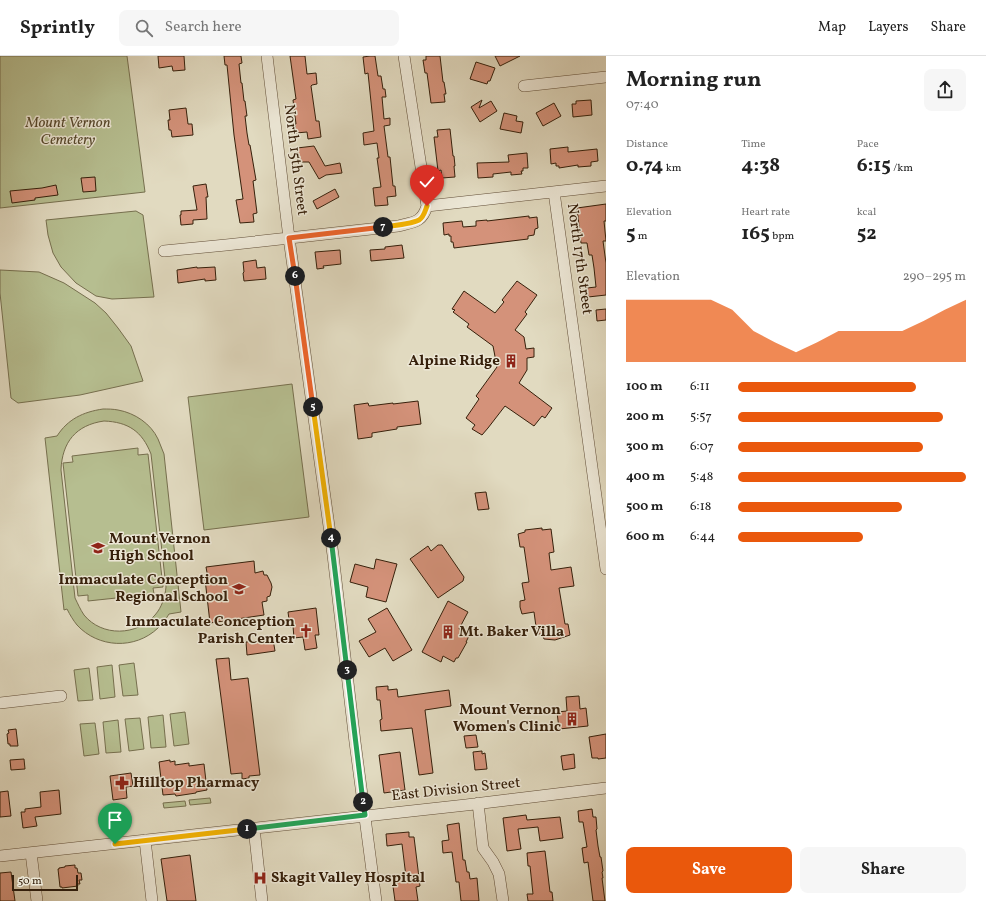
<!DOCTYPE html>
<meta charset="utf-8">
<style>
:root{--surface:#fff;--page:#f6f6f6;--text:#222;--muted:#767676;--line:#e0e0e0;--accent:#ea580c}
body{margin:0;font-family:Vollkorn,serif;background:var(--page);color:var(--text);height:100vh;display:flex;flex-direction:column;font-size:15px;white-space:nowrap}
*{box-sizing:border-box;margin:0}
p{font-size:13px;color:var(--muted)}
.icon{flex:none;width:22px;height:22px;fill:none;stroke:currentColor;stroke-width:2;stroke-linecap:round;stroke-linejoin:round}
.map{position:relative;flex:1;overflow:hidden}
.sheet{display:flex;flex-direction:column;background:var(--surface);width:380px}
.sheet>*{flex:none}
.scale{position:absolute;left:12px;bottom:10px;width:66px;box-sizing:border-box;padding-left:4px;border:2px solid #36200b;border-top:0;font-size:11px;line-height:14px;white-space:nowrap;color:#36200b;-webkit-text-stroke:3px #ece7d6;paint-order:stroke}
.pin{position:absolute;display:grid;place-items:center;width:34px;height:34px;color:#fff;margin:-41px -17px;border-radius:50% 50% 50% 0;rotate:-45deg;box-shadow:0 0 4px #0007}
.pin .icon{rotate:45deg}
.km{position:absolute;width:20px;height:20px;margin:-10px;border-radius:50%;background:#222;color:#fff;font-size:11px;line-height:20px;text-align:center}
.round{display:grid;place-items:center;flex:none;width:42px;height:42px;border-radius:8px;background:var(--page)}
.overview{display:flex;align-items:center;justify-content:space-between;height:68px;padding:0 20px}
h1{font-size:22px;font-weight:700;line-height:30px}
.stats{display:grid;grid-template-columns:repeat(3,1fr);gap:6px;height:68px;padding:4px 20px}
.stats div{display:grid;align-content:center}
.stats b{font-size:20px;font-weight:700}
.stats small{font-size:11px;font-weight:400}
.stats p{font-size:11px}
.chart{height:112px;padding:8px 20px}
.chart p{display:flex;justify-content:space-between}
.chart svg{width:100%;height:72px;margin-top:4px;fill:var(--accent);opacity:.7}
.cta{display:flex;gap:8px;margin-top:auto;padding:8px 20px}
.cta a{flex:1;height:46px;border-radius:8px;background:var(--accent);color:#fff;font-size:16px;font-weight:700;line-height:46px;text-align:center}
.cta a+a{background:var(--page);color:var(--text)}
ul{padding:0 20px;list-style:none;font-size:13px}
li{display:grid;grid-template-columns:64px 48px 1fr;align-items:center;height:30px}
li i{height:10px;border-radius:5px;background:var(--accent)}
header{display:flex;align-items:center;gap:24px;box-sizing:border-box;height:56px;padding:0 20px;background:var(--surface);border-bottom:1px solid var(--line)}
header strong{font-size:19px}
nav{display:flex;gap:22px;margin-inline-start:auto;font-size:14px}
.search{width:280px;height:36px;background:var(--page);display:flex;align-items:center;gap:10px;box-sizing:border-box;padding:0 14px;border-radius:8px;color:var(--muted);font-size:15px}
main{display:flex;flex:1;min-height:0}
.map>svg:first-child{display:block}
</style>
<header>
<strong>Sprintly</strong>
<div class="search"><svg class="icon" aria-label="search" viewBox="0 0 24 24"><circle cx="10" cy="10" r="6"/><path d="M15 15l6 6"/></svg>Search here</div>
<nav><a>Map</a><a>Layers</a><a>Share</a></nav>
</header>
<main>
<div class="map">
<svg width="606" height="845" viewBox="0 0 606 845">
<rect width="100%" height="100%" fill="#e1dac0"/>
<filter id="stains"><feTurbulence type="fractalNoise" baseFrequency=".005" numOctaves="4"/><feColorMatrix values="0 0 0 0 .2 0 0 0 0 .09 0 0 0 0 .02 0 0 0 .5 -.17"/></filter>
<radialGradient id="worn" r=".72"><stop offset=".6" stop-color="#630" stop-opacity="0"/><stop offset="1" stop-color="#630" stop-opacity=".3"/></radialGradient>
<path fill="#b6be90" stroke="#766f4e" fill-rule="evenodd" d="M 0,0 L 127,0 L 145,136 L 0,152 Z
M 136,155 L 143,159 L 154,241 L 112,243 L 96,240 L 76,227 L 61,211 L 53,197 L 48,179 L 46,164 Z
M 0,214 L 39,216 L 64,227 L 95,247 L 106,257 L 118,272 L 131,290 L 143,325 L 80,339 L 18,347 L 11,342 L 0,237 Z
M 292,328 L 309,461 L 204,474 L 188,341 Z
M 103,353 C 108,353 113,353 118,354 C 135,357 151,368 158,383 C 160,388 162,393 164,398 L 181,556 L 169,558 C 166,563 162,568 158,572 C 135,594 98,592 77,569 C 73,564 70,559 67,553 L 64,554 L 45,382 L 57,380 C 68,363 83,356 103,353 ZM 104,365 C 128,366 142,375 151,398 L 166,531 C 165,541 162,551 155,559 C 137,580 102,581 84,559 C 80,553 78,548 75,542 L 61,414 C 62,386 76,369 104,365 Z
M 138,392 L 138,399 L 148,398 L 163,531 L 153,532 L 154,538 L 88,545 L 88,539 L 78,540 L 63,407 L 73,406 L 72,400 Z
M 134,607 L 138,639 L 123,640 L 119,609 Z
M 112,609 L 115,641 L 100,643 L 97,611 Z
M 89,612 L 93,644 L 78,645 L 74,614 Z
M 185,656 L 189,688 L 174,690 L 170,658 Z
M 163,659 L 166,691 L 151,692 L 148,661 Z
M 140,662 L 144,693 L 129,695 L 125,663 Z
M 118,664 L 121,696 L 106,697 L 103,666 Z
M 95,667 L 99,698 L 84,700 L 80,668 Z
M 210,742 L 211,747 L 190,749 L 189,744 Z
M 185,745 L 186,750 L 164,752 L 163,747 Z"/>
<path fill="#d4927a" stroke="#36200b" d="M 158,0 L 184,0 L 185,14 L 173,15 L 172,10 L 159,12 Z
M 224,0 L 241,0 L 242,7 L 239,8 L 241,27 L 242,27 L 244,45 L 245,45 L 247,60 L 245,60 L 247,77 L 249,89 L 250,89 L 256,124 L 253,125 L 257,157 L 253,158 L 254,166 L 240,167 L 236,144 L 243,143 L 234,79 L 227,9 L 225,9 Z
M 290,0 L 305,0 L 307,18 L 316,17 L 317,28 L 312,29 L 311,30 L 316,65 L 319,65 L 321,81 L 308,83 L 307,76 L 296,77 L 295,68 L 296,68 L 293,44 L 296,43 Z
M 370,0 L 375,0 L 378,20 L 381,20 L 383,33 L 385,33 L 386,41 L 382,41 L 384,63 L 390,62 L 390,69 L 384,70 L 388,101 L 390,101 L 393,130 L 395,130 L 396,140 L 387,141 L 388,149 L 375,150 L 373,132 L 381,131 L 377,102 L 379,102 L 377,87 L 364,89 L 363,77 L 374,75 L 368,17 L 365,18 L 363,1 Z
M 426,0 L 440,0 L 443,26 L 444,26 L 446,38 L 444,38 L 445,46 L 431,47 L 427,17 L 425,17 L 423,4 L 426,4 Z
M 495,0 L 520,0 L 500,10 Z
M 476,6 L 495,12 L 490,25 L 488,25 L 487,28 L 470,23 Z
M 482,44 L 479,52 L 491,45 L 497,55 L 480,66 L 471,51 Z
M 591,44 L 592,59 L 573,61 L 572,48 L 576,48 L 576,45 Z
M 554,47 L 561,60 L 543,70 L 536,57 Z
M 186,52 L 188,68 L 192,68 L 193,79 L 172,81 L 171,74 L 169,74 L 168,64 L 170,64 L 169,54 Z
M 504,57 L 517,60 L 516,65 L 523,66 L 521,77 L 500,73 Z
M 450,73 L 453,100 L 454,100 L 455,110 L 454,110 L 455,121 L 442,122 L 441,114 L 438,115 L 434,81 L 438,81 L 437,74 Z
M 314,90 L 325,110 L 340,107 L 342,117 L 326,119 L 319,123 L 309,106 L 298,106 L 297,92 Z
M 568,91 L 568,96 L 597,93 L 598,105 L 591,106 L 591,110 L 578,111 L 578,109 L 559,112 L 559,110 L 556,110 L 556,107 L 551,108 L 550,93 Z
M 527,97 L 528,112 L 523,112 L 523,115 L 521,115 L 522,118 L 511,119 L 511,116 L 493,118 L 493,121 L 478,122 L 477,107 L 509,106 L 508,99 Z
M 95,121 L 96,135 L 83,136 L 81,122 Z
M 206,128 L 208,141 L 206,141 L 207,163 L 193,164 L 193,168 L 181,169 L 180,159 L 181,159 L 181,155 L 197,154 L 193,130 Z
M 56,129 L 58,139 L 35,142 L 35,144 L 12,147 L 10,135 L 42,132 Z
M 335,133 L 339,141 L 317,153 L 313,145 Z
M 606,148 L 606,165 L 604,165 L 606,185 L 603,185 L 606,207 L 606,239 L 588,241 L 587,232 L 596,231 L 594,212 L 592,199 L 589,199 L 587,187 L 581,187 L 577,152 Z
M 529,160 L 529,162 L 537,161 L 538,172 L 535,173 L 534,179 L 528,180 L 528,183 L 454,192 L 453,186 L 451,186 L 451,180 L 449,180 L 449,178 L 444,179 L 443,167 L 462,165 L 463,171 L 476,170 L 476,165 L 487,164 L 487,165 Z
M 402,189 L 404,202 L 371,205 L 370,194 L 385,193 L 385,191 Z
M 340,194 L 341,208 L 323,210 L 324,212 L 317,213 L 315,196 Z
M 256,204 L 257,212 L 265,211 L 266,223 L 244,225 L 243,217 L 244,216 L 243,206 Z
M 197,211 L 197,212 L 215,211 L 216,224 L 205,225 L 205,223 L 178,227 L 177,214 Z
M 517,225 L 537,239 L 525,256 L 527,258 L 515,274 L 524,281 L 526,293 L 534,292 L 534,301 L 527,302 L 527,314 L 519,327 L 552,352 L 545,362 L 542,360 L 534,370 L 505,350 L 488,372 L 482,379 L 472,373 L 475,369 L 466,362 L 479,343 L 476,340 L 497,311 L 493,290 L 467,271 L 469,268 L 453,256 L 455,254 L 452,253 L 464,235 L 495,257 L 504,246 L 502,244 Z
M 606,253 L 606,264 L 597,265 L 596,254 Z
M 418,345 L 421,368 L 397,371 L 397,373 L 372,377 L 372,381 L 358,383 L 354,349 L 368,347 L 369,350 L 393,347 L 393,348 Z
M 486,436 L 489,453 L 478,454 L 475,437 Z
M 542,472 L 542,474 L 551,473 L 554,496 L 549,497 L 551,514 L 571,511 L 574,530 L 559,532 L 565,568 L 568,568 L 570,579 L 555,584 L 544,583 L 542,578 L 537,578 L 534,556 L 522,558 L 520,551 L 520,545 L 525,544 L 522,527 L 529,526 L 524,491 L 520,491 L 518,478 L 525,476 L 525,474 Z
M 438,489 L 442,489 L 464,521 L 463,525 L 438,542 L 410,503 L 428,490 L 431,495 Z
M 376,503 L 397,508 L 386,546 L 366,541 L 368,531 L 350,526 L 355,508 L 374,513 Z
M 254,505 L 255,517 L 263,515 L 264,519 L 267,519 L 271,527 L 272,531 L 270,540 L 267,541 L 267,545 L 262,546 L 264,559 L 210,567 L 205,523 L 208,522 L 206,511 Z
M 448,545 L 468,556 L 459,573 L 470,578 L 466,586 L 467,586 L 458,602 L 456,602 L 454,606 L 443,600 L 441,606 L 422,596 Z
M 316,552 L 319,579 L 315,579 L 317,592 L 305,594 L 303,581 L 294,582 L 293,570 L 290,571 L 288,556 Z
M 387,552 L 412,594 L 393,605 L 385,592 L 369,601 L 359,585 L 376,576 L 368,563 Z
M 273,583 L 275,595 L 247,599 L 246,586 Z
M 229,602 L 231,624 L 248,622 L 260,719 L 249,720 L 249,722 L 242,723 L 242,717 L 231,718 L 216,603 Z
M 388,630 L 388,634 L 397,633 L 398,641 L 449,634 L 451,650 L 425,654 L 433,717 L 419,719 L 412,672 L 381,675 L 380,664 L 382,663 L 380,644 L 377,644 L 376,631 Z
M 579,640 L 580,653 L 586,652 L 588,670 L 559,673 L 557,656 L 567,655 L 566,641 Z
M 16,673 L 18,690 L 10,690 L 10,688 L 8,688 L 7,678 L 9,677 L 8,674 Z
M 606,678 L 606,702 L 598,703 L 598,702 L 592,702 L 589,681 Z
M 476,679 L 478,691 L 466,692 L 464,680 Z
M 482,695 L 482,698 L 485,697 L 487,713 L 475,714 L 473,696 Z
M 400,696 L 405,734 L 384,737 L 379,699 Z
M 574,698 L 575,712 L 563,714 L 561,700 Z
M 24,703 L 25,713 L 11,714 L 10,704 Z
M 170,704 L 170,706 L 175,705 L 175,709 L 189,707 L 189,710 L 204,708 L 207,734 L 196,736 L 196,737 L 176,740 L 175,738 L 163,739 L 159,706 Z
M 131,717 L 133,730 L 126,731 L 127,742 L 113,744 L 110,720 Z
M 59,734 L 61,758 L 35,761 L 37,770 L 23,772 L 21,756 L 25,756 L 25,753 L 41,751 L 40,736 Z
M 8,735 L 11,760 L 0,761 L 0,736 Z
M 592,753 L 593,761 L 596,761 L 597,773 L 596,774 L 598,790 L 600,801 L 601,801 L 603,815 L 602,816 L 603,822 L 602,822 L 605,845 L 593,845 L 588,806 L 584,807 L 582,792 L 587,791 L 583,766 L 579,766 L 578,755 Z
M 526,759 L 527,764 L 560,761 L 563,782 L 540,785 L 538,771 L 518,773 L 521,793 L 507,795 L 503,762 Z
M 459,767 L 463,804 L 465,804 L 467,816 L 469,816 L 470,823 L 477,822 L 479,845 L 461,845 L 459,826 L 456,826 L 452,796 L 443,797 L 442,785 L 449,784 L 447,769 Z
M 409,776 L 409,781 L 414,781 L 420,830 L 416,831 L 418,845 L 395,845 L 392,823 L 406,821 L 402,788 L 387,790 L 386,778 Z
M 545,795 L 550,836 L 552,836 L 553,845 L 528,845 L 527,838 L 533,838 L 530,810 L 528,810 L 527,797 Z
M 190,799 L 196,845 L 167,845 L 161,803 Z
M 75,809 L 75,812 L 77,812 L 78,817 L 81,817 L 82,824 L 79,824 L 80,828 L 77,828 L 78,830 L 62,832 L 62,831 L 60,831 L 58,813 L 59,813 L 59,812 L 65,811 L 65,810 Z
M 11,816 L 15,845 L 0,845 L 0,817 Z"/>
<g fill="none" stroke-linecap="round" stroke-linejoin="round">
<g stroke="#614e38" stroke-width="12">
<path id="minor" d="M 267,0 L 289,182 L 333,499 L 355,686 L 376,845
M 524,30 L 606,21
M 554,136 L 606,513
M 427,150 L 606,130
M 164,195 L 226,189 L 398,170 C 413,166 422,167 427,150 L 404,0
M 0,647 L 61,640
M 478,747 L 483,792 L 493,806 L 499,818 L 503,845
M 254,772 L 262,845
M 145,784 L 152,845
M 31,797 L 37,845
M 0,800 L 466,749 L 606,732"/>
</g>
<use href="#minor" stroke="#ece7d6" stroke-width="11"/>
</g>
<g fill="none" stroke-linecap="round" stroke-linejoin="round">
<g stroke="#fff" stroke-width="8">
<path id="split-1" d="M 115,788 L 247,773"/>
</g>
<g stroke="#fff" stroke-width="8">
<path id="split-2" d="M 247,773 L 365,759 L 363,746"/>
</g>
<g stroke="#fff" stroke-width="8">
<path id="split-3" d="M 347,614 L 363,746"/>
</g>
<g stroke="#fff" stroke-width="8">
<path id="split-4" d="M 331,482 L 347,614"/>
</g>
<g stroke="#fff" stroke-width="8">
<path id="split-5" d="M 313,351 L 331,482"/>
</g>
<g stroke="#fff" stroke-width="8">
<path id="split-6" d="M 295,220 L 313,351"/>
</g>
<g stroke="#fff" stroke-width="8">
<path id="split-7" d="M 295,220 L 289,182 L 383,171"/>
</g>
<g stroke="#fff" stroke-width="8">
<path id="split-8" d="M 383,171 C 392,170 411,168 419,164 C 424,161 425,155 427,150"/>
</g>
<use href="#split-1" stroke="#f5b400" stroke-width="5"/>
<use href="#split-2" stroke="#22a559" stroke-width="5"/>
<use href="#split-3" stroke="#22a559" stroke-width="5"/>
<use href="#split-4" stroke="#22a559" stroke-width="5"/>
<use href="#split-5" stroke="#f5b400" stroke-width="5"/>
<use href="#split-6" stroke="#f0652b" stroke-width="5"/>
<use href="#split-7" stroke="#f0652b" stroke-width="5"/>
<use href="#split-8" stroke="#f5b400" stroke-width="5"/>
</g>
<defs>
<g id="building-bare" transform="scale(1.08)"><path d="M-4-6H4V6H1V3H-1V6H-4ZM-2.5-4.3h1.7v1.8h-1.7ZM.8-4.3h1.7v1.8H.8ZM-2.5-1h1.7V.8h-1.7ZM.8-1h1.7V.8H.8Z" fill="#8f2418" stroke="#ece7d6" stroke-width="2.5" paint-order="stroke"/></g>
<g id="school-bare" transform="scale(1.08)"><path d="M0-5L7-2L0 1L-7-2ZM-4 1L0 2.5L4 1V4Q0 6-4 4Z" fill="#8f2418" stroke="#ece7d6" stroke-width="2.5" paint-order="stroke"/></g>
<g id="church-bare" transform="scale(1.08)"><path d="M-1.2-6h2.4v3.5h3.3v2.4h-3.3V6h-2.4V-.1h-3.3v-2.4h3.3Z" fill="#8f2418" stroke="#ece7d6" stroke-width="2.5" paint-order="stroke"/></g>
<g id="pharmacy-bare" transform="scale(1.08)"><path d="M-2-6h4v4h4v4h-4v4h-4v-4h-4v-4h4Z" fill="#8f2418" stroke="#ece7d6" stroke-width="2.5" paint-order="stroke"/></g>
<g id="hospital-bare" transform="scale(1.08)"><path d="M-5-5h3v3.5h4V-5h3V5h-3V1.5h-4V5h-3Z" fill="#8f2418" stroke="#ece7d6" stroke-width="2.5" paint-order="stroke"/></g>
</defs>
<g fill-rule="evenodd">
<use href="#building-bare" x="511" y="305"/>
<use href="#school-bare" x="98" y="492"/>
<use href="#school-bare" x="239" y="533"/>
<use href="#church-bare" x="306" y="575"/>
<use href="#building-bare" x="448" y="576"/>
<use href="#building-bare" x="572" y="663"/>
<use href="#pharmacy-bare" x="122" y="727"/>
<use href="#hospital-bare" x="260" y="822"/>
</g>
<g text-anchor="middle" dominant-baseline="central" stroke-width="3" stroke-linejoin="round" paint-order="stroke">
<g font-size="15" font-style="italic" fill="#56482c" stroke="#ece7d6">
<text x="68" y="67">Mount Vernon<tspan x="68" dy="17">Cemetery</tspan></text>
</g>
<g font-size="15" fill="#36200b" stroke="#ece7d6">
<text transform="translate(295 104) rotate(83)">North 15th Street</text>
<text transform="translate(579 203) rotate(82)">North 17th Street</text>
<text transform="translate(456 734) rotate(-6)">East Division Street</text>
</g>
<g font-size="15" font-weight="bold" fill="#36200b" stroke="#ece7d6" text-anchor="end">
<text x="500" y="305">Alpine Ridge</text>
<text x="109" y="483" text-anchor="start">Mount Vernon<tspan x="109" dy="17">High School</tspan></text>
<text x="228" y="524">Immaculate Conception<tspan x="228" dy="17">Regional School</tspan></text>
<text x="295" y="566">Immaculate Conception<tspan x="295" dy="17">Parish Center</tspan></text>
<text x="459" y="576" text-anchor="start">Mt. Baker Villa</text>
<text x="561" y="654">Mount Vernon<tspan x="561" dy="17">Women's Clinic</tspan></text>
<text x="133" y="727" text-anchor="start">Hilltop Pharmacy</text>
<text x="271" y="822" text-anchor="start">Skagit Valley Hospital</text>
</g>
</g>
<rect width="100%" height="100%" filter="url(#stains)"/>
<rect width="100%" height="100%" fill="url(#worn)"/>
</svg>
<div class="scale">50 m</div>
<div class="pin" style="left:115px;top:788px;background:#1e9e55"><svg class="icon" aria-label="arrive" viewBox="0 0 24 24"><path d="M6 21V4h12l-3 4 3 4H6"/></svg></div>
<div class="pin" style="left:427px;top:150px;background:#d93025"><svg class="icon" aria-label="check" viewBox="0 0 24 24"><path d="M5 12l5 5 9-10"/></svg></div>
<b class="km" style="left:247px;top:773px">1</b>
<b class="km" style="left:363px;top:746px">2</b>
<b class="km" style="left:347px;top:614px">3</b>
<b class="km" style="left:331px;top:482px">4</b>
<b class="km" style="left:313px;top:351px">5</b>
<b class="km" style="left:295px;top:220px">6</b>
<b class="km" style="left:383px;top:171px">7</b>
</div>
<section class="sheet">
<div class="overview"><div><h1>Morning run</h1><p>07:40</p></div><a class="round"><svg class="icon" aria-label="share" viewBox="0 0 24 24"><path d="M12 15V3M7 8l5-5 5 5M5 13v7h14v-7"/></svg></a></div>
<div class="stats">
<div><p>Distance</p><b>0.74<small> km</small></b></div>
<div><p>Time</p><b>4:38</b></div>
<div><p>Pace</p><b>6:15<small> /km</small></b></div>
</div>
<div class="stats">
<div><p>Elevation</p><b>5<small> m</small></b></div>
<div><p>Heart rate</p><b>165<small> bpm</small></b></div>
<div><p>kcal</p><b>52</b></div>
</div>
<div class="chart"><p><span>Elevation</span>290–295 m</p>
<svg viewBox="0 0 160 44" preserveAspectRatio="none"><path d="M0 44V6L10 6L20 6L30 6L40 6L50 12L60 25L70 32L80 38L90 32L100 25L110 25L120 25L130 25L140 19L150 12L160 6V44z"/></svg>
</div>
<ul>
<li><b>100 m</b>6:11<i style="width:78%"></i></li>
<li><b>200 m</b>5:57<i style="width:90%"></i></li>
<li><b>300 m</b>6:07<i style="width:81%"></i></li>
<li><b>400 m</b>5:48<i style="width:100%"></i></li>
<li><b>500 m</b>6:18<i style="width:72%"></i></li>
<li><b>600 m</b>6:44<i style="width:55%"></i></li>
</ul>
<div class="cta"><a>Save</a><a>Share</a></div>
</section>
</main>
